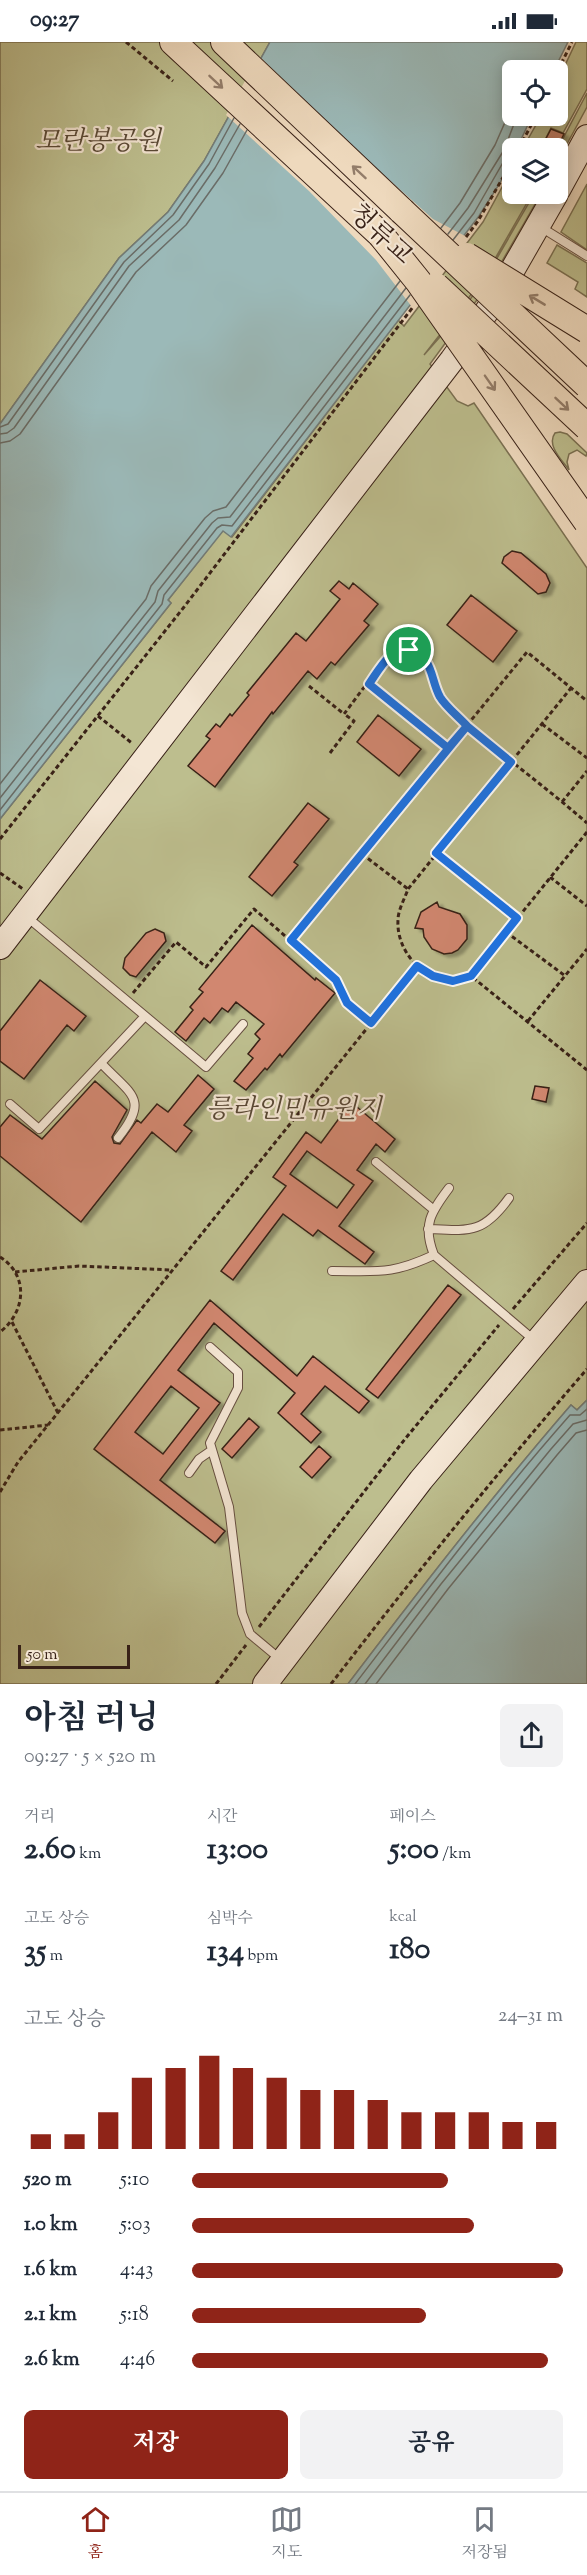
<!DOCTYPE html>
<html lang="ko">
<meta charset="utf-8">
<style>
:root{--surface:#fff;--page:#f2f2f3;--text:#1f2937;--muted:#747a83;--line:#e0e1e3;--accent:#8f2418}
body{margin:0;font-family:"Sorts Mill Goudy","Noto Serif KR",serif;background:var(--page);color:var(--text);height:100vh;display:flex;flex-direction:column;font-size:22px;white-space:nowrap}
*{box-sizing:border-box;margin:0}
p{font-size:20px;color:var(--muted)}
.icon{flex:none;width:33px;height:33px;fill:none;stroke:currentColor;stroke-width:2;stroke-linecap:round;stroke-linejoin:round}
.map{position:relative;height:1642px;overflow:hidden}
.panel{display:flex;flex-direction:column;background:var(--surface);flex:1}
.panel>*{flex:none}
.controls{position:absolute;left:502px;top:18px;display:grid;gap:12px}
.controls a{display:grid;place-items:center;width:66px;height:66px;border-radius:9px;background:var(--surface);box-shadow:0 3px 15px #0003;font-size:30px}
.scale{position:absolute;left:18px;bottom:15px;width:112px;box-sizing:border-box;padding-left:6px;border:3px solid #382117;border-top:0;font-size:16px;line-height:21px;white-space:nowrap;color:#382117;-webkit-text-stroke:4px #f4e6d4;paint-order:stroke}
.pin{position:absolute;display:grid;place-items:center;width:51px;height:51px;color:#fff;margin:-26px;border:3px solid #fff;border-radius:50%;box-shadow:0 2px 6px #0007}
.round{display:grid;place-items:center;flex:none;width:63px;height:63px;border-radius:9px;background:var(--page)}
.head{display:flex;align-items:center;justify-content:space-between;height:102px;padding:0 24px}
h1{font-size:33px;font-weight:700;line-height:45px}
.figures{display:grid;grid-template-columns:repeat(3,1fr);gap:9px;height:102px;padding:6px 24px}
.figures div{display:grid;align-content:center}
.figures b{font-size:30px;font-weight:700}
.figures small{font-size:16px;font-weight:400}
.figures p{font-size:16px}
.chart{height:168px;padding:12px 24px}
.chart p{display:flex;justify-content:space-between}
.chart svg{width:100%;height:108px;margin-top:6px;stroke:var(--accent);stroke-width:6}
.action{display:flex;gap:12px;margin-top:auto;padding:12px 24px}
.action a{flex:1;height:69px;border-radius:9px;background:var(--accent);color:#fff;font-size:24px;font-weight:700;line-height:69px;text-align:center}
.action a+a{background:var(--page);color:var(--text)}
ul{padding:0 24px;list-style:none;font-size:20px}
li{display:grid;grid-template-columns:96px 72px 1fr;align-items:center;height:45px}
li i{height:15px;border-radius:8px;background:var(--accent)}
.status{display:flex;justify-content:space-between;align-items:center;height:42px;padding:0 30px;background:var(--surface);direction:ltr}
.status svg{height:16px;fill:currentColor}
.tabs{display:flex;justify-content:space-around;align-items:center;height:84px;border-top:2px solid var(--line);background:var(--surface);font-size:16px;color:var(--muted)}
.tabs a{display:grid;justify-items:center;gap:3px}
.tabs .on{color:var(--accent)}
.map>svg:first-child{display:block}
</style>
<div class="status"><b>09:27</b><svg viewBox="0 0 49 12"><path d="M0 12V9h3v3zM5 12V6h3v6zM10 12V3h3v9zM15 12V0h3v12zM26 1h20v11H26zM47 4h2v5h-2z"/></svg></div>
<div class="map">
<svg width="587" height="1642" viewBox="0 0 587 1642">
<defs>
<filter id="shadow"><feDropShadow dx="5" dy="3" stdDeviation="1.5" flood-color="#0004"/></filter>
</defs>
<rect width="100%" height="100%" fill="#eed9bd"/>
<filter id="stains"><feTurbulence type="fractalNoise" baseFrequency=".00333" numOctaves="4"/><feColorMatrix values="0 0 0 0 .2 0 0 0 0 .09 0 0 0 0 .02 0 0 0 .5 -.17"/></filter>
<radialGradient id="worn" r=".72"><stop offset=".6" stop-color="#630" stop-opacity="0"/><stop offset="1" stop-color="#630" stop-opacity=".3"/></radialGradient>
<path fill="#bdbe8e" stroke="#7a7052" stroke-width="1.5" d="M 0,0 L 270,0 L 204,119 L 168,170 L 119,216 L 0,382 Z
M 576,0 L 587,0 L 587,47 L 563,91 L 551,86 L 541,106 L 523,106 L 541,74 L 558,74 L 558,38 Z
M 587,51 L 587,65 L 561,113 L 558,111 L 558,106 Z
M 513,125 L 513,152 L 532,152 L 484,236 L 424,313 L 454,279 L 485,237 L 534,152 L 541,152 L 490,240 L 430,322 L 457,359 L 468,364 L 474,361 L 587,526 L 587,1358 L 577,1368 L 571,1363 C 493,1453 420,1547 348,1642 L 0,1642 L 0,777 L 171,561 L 168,558 L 223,488 L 232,495 L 398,278 L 404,284 L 483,180 Z
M 587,142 L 587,208 L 561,190 Z
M 557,203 L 587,221 L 587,255 L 575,247 L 578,240 L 547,221 Z
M 560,390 L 567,392 L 587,411 L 586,414 L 577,408 L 569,412 L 567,420 L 569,428 C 562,418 546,403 555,391 Z"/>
<path fill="#9bb9b8" stroke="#737c78" stroke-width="1.5" d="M 270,0 L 568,0 L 554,28 L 513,28 L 513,74 L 532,74 L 517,106 L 513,106 C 513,126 489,157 479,174 L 231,495 L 223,489 L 168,558 L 171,561 L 0,777 L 0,382 L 119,216 L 168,170 L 204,119 Z
M 587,1358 L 587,1642 L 348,1642 C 420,1547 493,1453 571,1363 L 577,1368 Z"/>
<path fill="#eed9bd" d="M 259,14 L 348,101 L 433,177 L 467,195 L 412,265 L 376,218 L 309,149 L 226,73 Z"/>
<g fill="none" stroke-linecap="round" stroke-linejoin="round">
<path stroke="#6a6d68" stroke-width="1.5" d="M 441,186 L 460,161 L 495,103 L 513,62
M 448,192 L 468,166 L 504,108 L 517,74
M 453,198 L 474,171 L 505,117 L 513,111
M 0,385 L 8,382 L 124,220 L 173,173 L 209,122 L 234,76
M 0,392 L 7,391 L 14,386 L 129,224 L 179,178 L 215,126 L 240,82
M 0,401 L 10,399 L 20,392 L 136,230 L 186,183 L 223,131 L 247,88
M 0,742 L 146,557 L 151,544 L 205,476 L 213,469 L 226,465 L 400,239
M 0,756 L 155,560 L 158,549 L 212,481 L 218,476 L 230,475 L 406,246
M 0,768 L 162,562 L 164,553 L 217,486 L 222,483 L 232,484 L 410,253
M 355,1642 C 425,1551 494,1459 570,1373 L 580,1373 L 587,1367
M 365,1642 L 441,1542 L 551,1407 L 573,1382 L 587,1378
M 376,1642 L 448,1547 L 557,1413 L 576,1391 L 587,1388"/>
</g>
<path fill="#d1876f" stroke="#382117" stroke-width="1.5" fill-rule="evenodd" filter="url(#shadow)" d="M 551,87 L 564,92 L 557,106 L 541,106 Z
M 512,509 L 521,511 L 546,532 L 550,541 L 546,550 L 538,552 L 502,521 L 504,515 Z
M 339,539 L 349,547 L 353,541 L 378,562 L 364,579 L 369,583 L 335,623 L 331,620 L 317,637 L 308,629 L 273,672 L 272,670 L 215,745 L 188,724 L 210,697 L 206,694 L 216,682 L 220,685 L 230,672 L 232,674 L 249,653 L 247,651 L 296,591 L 306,599 L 340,557 L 330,549 Z
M 471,553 L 517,589 L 493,620 L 447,583 Z
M 378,673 L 421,707 L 399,734 L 357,700 Z
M 308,761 L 329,777 L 294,820 L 298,823 L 272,854 L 249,835 Z
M 437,860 L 439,865 L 460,872 L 467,883 L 467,897 L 458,908 L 452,911 L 444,912 L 432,907 L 424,895 L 423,887 L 415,886 L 421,870 Z
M 252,883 L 315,938 L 316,936 L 335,951 L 282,1015 L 280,1012 L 267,1028 L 265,1026 L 246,1048 L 234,1039 L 253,1016 L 248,1012 L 260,997 L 255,992 L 264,982 L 236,960 L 228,970 L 222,966 L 210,981 L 204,976 L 186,999 L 175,990 L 193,968 L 190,965 L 203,950 L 199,947 Z
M 155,887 L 164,891 L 166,899 L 136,935 L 130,933 L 123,926 L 125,916 L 146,891 Z
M 40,938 L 86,974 L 74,989 L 67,983 L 24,1037 L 0,1019 L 0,989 Z
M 198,1033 L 214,1047 L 184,1083 L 192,1089 L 176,1110 L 152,1090 L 81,1180 L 0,1114 L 0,1085 L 10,1073 L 42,1097 L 95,1039 L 127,1068 L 112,1095 L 114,1101 L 120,1102 L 137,1078 L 141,1081 L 157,1062 L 168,1070 Z
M 535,1044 L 549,1046 L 546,1060 L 532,1057 Z
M 351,1060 L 395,1097 L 385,1110 L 376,1102 L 357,1128 L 373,1139 L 339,1184 L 374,1210 L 365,1222 L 318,1188 L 313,1194 L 283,1172 L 233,1238 L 221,1229 L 286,1144 L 273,1135 L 306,1090 L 321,1101 ZM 307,1109 L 354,1143 L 337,1166 L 290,1132 Z
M 448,1243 L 461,1253 L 378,1356 L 366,1347 Z
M 210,1258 L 297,1334 L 313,1314 L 369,1359 L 359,1371 L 325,1344 L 301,1372 L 321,1390 L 311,1401 L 278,1371 L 295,1351 L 214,1281 L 178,1328 L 220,1361 L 160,1438 L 225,1489 L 215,1501 L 94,1407 ZM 171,1344 L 199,1366 L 163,1412 L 135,1390 Z
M 249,1376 L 259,1385 L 232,1416 L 222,1407 Z
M 319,1404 L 331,1415 L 312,1436 L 300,1425 Z"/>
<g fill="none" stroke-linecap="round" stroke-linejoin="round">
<g stroke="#664f40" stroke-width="10">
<path id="lane" d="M 539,184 L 587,214
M 27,875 L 206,1025 L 243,982
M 101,1021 C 131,1053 150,1056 118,1096
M 10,1062 L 39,1087 L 145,974
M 376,1120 L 434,1168
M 449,1146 C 431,1170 422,1183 434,1213 L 534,1298
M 428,1187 C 470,1189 483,1192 509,1156
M 332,1229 C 378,1229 391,1233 434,1213
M 210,1305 L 238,1330 L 238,1346 L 210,1401 L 229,1465 L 242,1571 L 250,1592 L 280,1617
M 189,1431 L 199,1417 L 212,1408"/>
</g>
<g stroke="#382117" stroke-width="26">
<path id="secondary" d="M 558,148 L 587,95
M 0,905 L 452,318 L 497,255 L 556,152
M 265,1642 L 421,1438 L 587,1240"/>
</g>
<g stroke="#382117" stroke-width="28">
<path id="primary" d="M 173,0 L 381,193
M 224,0 L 402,169"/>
</g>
<path stroke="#382117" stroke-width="3" stroke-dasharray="4.5 3" stroke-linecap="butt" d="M 126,0 L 173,39
M 558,28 L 572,0
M 519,106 L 536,74
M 466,195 L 478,179 L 513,118
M 369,642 L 448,706
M 309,644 L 344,672 C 356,657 389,607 406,607 C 434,609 430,639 441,656 C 453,674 474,689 491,703 C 523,729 556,754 587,781
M 98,674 L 133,702
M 542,682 L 587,716
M 330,711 L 354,679 L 344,672
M 562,760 L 587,729
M 587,790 L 471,934 L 587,1028
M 0,797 L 184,565 L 413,265
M 436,811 L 517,876
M 362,812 L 408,847
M 0,831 L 23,847
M 550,835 L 587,864
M 506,890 L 564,933
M 291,898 L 527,610 L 587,659
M 471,934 C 465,935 458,939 452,939 C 422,938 396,908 398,878 C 398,868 405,856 408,847 L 571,646
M 133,951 L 176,900 L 206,925 L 254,867 L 336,938 L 347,961 L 371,981
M 528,979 L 587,907
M 0,1215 C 30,1234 25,1271 0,1290
M 15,1230 L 79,1224 L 172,1228
M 513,1267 L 587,1181
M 12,1280 L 58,1371
M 0,1388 L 48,1383
M 0,1450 L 18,1420 L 48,1383 L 417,924
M 259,1585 L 405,1397 L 499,1283
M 216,1642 L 246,1603
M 331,1642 C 414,1534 498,1430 587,1327"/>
<use href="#lane" stroke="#f4e6d4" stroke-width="8"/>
<use href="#secondary" stroke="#f4e6d4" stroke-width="24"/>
<use href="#primary" stroke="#eed9bd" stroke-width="26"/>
<g stroke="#382117" stroke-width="28" stroke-linecap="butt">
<path id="primary-bridge" d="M 402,169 L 587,343
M 381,193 L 418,239 L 587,480
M 467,214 L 587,288
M 436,244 L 587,385"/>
</g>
<use href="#primary-bridge" stroke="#eed9bd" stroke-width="26"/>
</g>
<defs><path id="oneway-shaft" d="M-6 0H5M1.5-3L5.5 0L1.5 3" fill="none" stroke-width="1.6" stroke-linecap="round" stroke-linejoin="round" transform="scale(1.5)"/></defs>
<g stroke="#937d6a">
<use href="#oneway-shaft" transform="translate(216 40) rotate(43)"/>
<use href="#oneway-shaft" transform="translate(359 130) rotate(-137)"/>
<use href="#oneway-shaft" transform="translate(537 258) rotate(-149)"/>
<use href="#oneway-shaft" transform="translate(490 341) rotate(55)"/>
<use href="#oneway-shaft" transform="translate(562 362) rotate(43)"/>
</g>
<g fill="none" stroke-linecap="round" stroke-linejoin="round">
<g stroke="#fff" stroke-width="12">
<path id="route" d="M 409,608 C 434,615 430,637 440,655 C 446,665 459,675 467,684 L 291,898 L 336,938 L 347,961 L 371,981 L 417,924 L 433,934 L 453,939 L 471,934 L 517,876 L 436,811 L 511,720 L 467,684 L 448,706 L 369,642 C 379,628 390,605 409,608"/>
</g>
<use href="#route" stroke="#1a73e8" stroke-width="8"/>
</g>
<g text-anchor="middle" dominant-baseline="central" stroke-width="4.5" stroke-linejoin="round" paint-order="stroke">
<g font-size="26" font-style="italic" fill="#594835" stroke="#f4e6d4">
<text x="98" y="100">모란봉공원</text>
<text x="294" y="1068">릉라인민유원지</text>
</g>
<g font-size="26" fill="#382117" stroke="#f4e6d4">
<text transform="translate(380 193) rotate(43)">청류교</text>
</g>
</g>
<rect width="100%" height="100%" filter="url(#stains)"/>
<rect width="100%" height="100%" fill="url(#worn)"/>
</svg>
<div class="controls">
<a><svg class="icon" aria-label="locate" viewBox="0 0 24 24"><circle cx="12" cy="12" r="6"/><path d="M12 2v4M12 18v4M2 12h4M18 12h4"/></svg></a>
<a><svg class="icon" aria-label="layers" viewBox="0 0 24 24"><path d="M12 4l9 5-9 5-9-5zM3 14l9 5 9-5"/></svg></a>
</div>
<div class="scale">50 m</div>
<div class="pin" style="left:409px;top:608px;background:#1e9e55"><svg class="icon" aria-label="arrive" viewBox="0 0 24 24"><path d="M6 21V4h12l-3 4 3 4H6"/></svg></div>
</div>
<section class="panel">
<div class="head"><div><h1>아침 러닝</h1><p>09:27 · 5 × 520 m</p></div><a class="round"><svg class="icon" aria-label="share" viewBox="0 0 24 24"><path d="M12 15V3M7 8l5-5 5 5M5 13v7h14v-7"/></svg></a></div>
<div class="figures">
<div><p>거리</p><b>2.60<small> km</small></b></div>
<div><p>시간</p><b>13:00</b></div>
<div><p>페이스</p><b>5:00<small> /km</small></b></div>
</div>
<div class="figures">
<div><p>고도 상승</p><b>35<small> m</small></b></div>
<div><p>심박수</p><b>134<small> bpm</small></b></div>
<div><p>kcal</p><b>180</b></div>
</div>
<div class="chart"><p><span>고도 상승</span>24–31 m</p>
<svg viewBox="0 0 160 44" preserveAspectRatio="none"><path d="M5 44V38M15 44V38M25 44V29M35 44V15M45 44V11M55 44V6M65 44V11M75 44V15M85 44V20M95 44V20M105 44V24M115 44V29M125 44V29M135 44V29M145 44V33M155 44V33"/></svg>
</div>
<ul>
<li><b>520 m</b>5:10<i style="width:69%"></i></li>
<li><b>1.0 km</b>5:03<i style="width:76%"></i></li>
<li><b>1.6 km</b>4:43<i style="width:100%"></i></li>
<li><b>2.1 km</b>5:18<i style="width:63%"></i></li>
<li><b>2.6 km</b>4:46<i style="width:96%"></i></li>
</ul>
<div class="action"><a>저장</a><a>공유</a></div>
</section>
<nav class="tabs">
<a class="on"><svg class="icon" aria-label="home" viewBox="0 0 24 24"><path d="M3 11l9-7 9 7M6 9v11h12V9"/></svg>홈</a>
<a><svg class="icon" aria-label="map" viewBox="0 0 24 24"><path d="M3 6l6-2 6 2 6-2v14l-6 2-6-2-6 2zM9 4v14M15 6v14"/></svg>지도</a>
<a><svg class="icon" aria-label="saved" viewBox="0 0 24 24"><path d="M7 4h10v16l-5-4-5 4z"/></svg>저장됨</a>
</nav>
